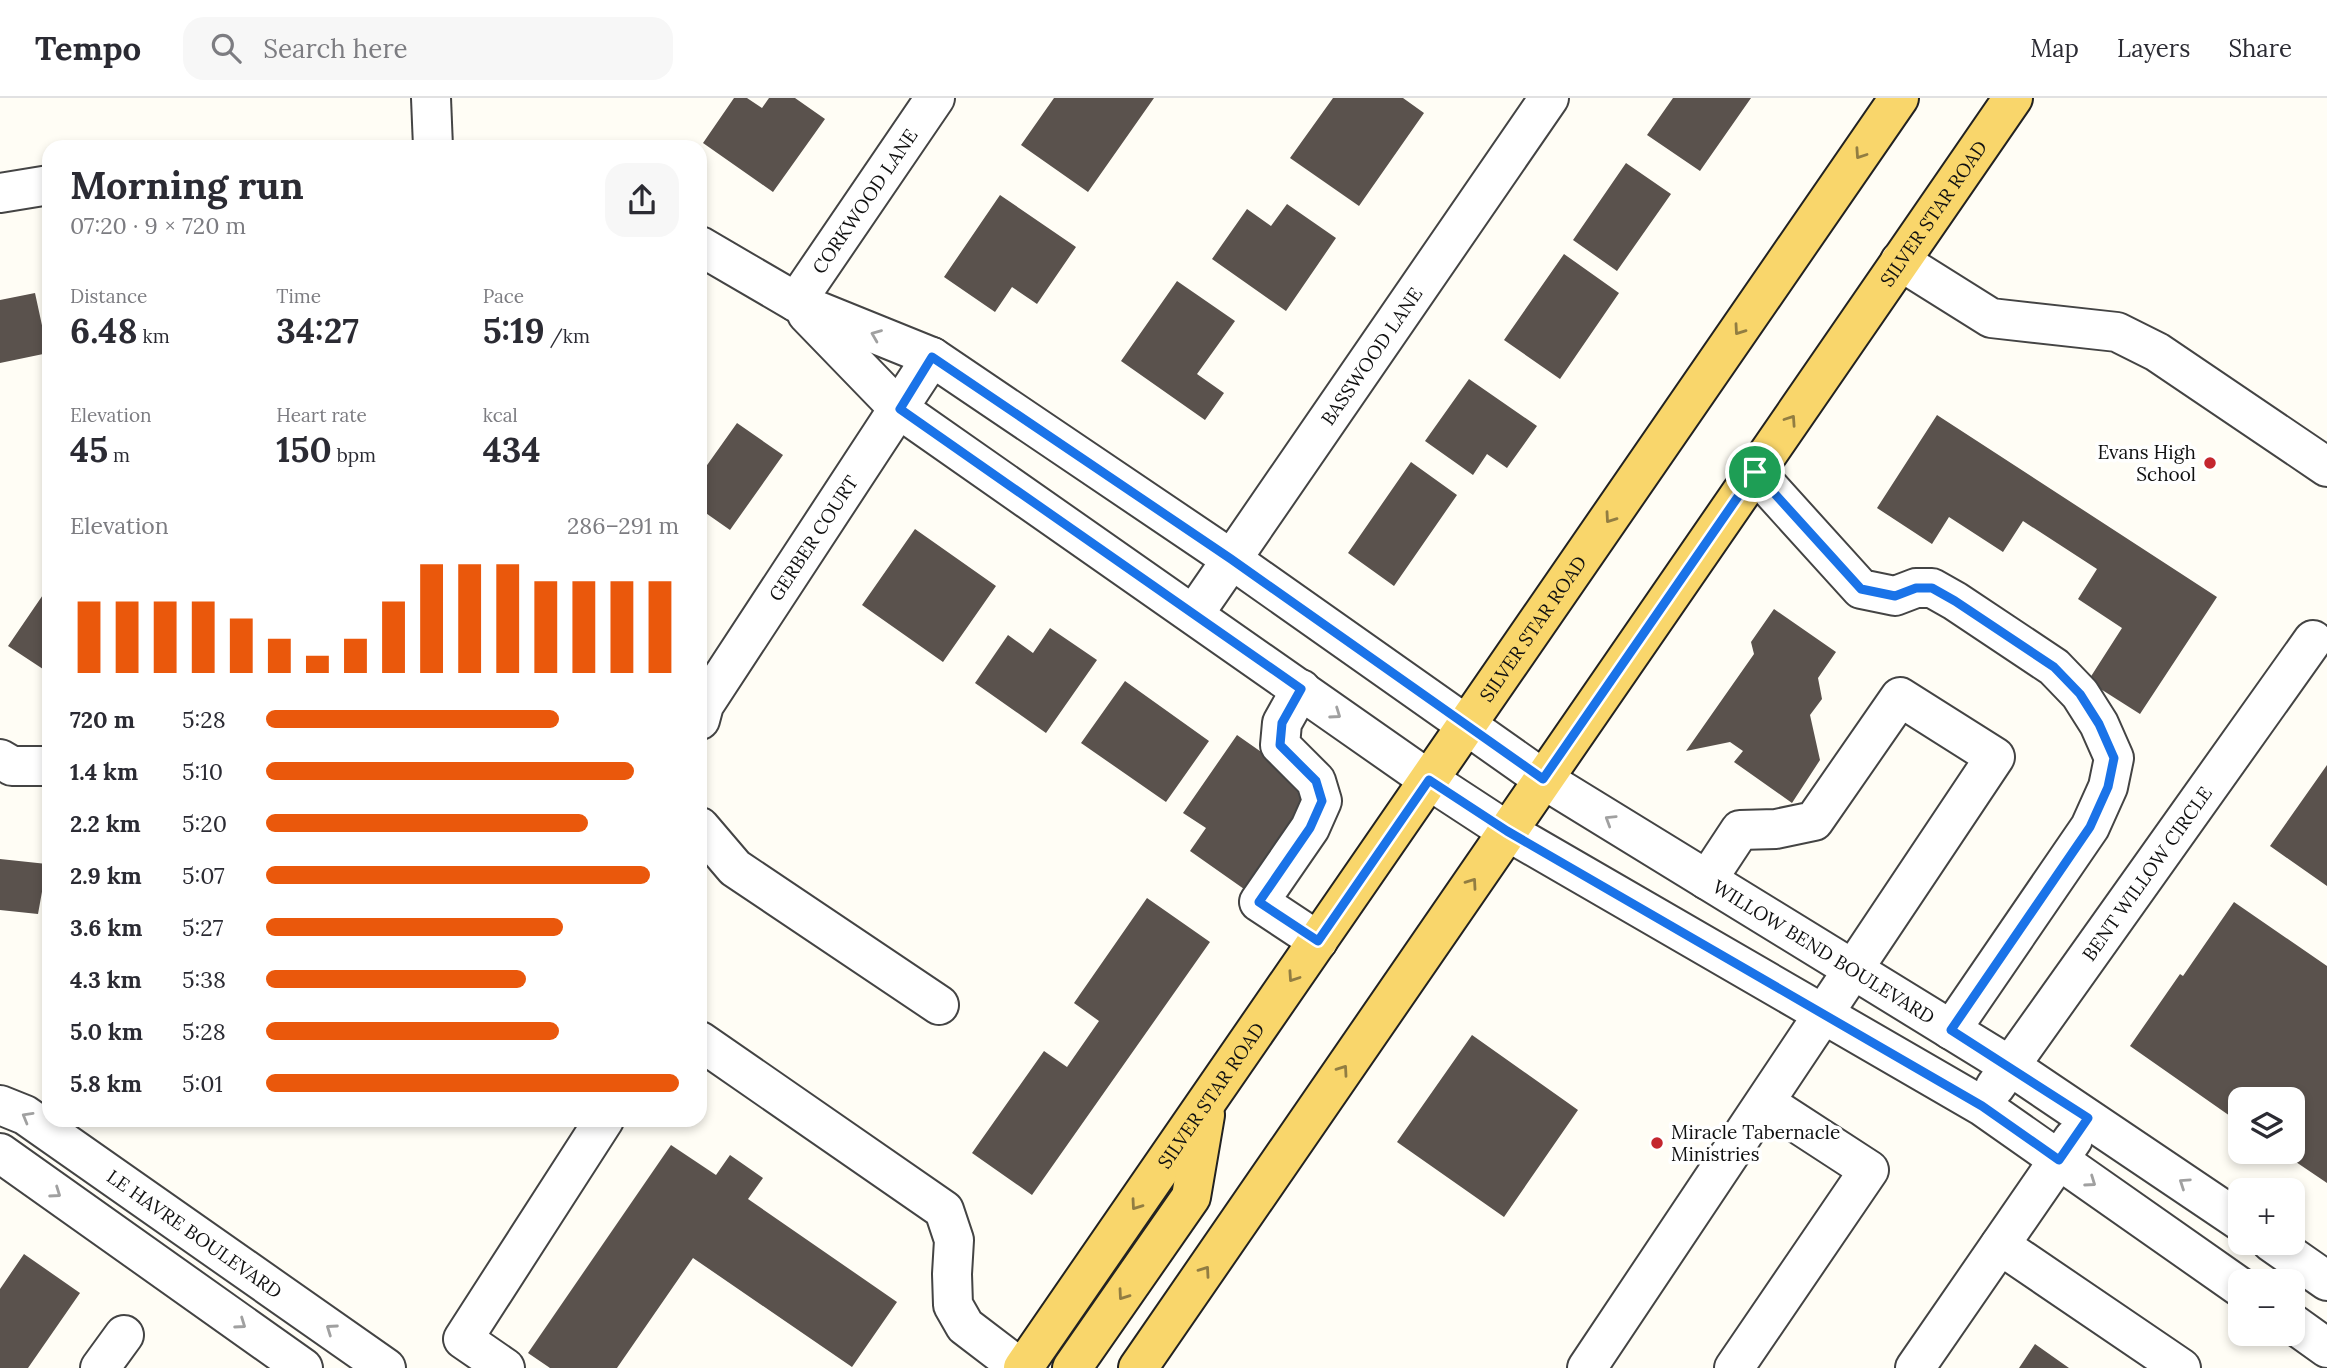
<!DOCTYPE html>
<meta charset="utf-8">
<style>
:root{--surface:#fff;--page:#f7f7f7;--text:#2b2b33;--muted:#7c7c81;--line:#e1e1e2;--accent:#ea580c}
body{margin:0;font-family:Lora,serif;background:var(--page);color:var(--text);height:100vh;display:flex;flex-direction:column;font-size:26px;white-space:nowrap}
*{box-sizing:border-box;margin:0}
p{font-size:23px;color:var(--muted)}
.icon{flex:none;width:38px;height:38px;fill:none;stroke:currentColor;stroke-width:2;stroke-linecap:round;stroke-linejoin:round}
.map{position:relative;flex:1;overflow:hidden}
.drawer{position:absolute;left:42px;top:42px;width:665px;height:987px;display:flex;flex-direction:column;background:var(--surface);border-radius:21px;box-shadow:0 4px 10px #0003}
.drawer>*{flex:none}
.fabs{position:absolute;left:2228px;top:989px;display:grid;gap:14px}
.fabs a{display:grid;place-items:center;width:77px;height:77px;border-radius:14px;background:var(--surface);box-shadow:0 4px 10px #0003;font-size:35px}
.pin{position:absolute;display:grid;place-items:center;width:60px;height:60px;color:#fff;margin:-30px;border:4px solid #fff;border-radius:50%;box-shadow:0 2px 7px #0007}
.round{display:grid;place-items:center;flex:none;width:74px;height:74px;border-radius:21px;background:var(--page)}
.headline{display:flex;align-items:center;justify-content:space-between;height:119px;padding:0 28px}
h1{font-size:38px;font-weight:700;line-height:52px}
.figures{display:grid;grid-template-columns:repeat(3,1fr);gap:10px;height:119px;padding:7px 28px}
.figures div{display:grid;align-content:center}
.figures b{font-size:35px;font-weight:700}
.figures small{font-size:19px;font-weight:400}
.figures p{font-size:19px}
.chart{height:196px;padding:14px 28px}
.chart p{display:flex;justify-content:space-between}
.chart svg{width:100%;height:126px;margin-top:7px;stroke:var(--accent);stroke-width:6}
ul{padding:0 28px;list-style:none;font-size:23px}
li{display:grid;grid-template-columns:112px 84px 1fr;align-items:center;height:52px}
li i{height:18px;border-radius:9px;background:var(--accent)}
header{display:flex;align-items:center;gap:42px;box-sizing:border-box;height:98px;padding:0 35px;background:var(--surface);border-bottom:2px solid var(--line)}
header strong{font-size:33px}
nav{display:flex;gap:38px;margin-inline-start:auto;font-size:24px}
.search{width:490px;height:63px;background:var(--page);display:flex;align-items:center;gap:18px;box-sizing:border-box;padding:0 24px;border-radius:21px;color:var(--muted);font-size:26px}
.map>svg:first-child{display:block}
</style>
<header>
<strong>Tempo</strong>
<div class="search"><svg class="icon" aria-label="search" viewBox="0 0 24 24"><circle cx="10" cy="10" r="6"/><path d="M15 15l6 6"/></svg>Search here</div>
<nav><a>Map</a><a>Layers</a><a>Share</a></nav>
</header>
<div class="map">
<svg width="2327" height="1270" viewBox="0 0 2327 1270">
<rect width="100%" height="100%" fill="#fffdf5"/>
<path fill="#5a524d" d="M 734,0 L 747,0 L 762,10 L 769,0 L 795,0 L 825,21 L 773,94 L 703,45 Z
M 1054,0 L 1154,0 L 1088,94 L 1021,47 Z
M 1333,0 L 1403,0 L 1424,15 L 1359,108 L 1290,60 Z
M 1673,0 L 1751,0 L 1700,73 L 1647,37 Z
M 1626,65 L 1671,96 L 1617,173 L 1573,142 Z
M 1000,97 L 1076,149 L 1037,206 L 1012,189 L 995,214 L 944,179 Z
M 1287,106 L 1336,140 L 1286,213 L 1212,161 L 1247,111 L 1271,128 Z
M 1564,156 L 1619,195 L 1560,281 L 1504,242 Z
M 1177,183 L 1235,223 L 1197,276 L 1224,295 L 1205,322 L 1121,263 Z
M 35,195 L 48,255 L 0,265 L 0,202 Z
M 1469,281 L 1537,328 L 1507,370 L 1487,356 L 1473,377 L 1425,343 Z
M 1937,317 L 2217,499 L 2140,616 L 2088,583 L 2122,530 L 2078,501 L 2097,471 L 2023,423 L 2003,454 L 1949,419 L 1932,446 L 1877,410 Z
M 737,325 L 783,357 L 730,432 L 700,411 L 700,377 Z
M 1411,364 L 1457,397 L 1394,488 L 1348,455 Z
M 915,431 L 996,488 L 943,564 L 862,507 Z
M 49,488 L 49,575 L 8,548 Z
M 1774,511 L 1836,554 L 1818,580 L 1822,601 L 1810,617 L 1820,662 L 1792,705 L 1734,664 L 1743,653 L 1730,644 L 1686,653 L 1754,556 L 1751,544 Z
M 1050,530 L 1097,562 L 1046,635 L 975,585 L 1008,537 L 1033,555 Z
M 1125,583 L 1209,643 L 1166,704 L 1081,645 Z
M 1237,637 L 1314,691 L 1244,791 L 1190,753 L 1206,730 L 1183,715 Z
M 2327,667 L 2327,788 L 2270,748 Z
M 0,761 L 47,766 L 38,816 L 0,812 Z
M 1147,800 L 1210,844 L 1032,1097 L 972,1055 L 1044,953 L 1067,969 L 1099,923 L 1074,905 Z
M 2234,804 L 2327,868 L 2327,1085 L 2281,1054 L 2292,1054 L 2292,1001 L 2240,1001 L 2240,1025 L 2130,948 L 2180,876 L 2183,878 Z
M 1472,937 L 1578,1012 L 1504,1119 L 1397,1044 Z
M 671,1047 L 716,1077 L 730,1057 L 763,1080 L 748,1101 L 897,1204 L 852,1269 L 693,1160 L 617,1270 L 550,1270 L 528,1255 Z
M 24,1156 L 80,1195 L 28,1270 L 0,1270 L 0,1191 Z
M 2035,1246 L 2069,1270 L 2019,1270 Z"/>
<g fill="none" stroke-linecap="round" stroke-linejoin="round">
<g stroke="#444" stroke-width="42">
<g id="minor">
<path d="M 431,0 L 433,49"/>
<path d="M 0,95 L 49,87"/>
<path id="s1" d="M 700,148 L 796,204 L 932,259 L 1231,461 L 1543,681 L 2010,968 L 2240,1123"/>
<path d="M 1900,163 L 1991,220 L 2117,234 L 2157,254 L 2327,369"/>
<path id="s2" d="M 796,204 L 935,0"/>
<path d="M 807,216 L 899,311 L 1429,682 L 1507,733 L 1982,1008 L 2240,1189"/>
<path d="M 1755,374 L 1861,491 L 1895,498 L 1916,490 L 1932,490 L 1955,503 L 2054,569 L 2080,596 L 2099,626 L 2114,660 L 2108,689 L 2090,729 L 1951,932"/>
<path id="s3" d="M 1194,516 L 1549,0"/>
<path d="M 1301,591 L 1282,625 L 1280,647 L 1316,683 L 1322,703 L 1310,730 L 1259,804 L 1318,843"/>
<path id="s4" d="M 700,622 L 704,607 L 932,259"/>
<path d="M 0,661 L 12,668 L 49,668"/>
<path d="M 700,729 L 735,770 L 939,907"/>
<path d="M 700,943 L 944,1112 L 954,1142 L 952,1176 L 953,1207 L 965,1228 L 1020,1270"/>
<path id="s5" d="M 1995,989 L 2313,542"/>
<path id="s6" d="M 0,1007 L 25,1017 L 386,1270"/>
<path d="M 0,1055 L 303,1270"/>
<path d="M 2271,1144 L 2327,1183"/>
<path d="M 2000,1147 L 2181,1270"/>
<path d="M 2292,1225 L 2327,1250"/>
<path d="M 100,1270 L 124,1237"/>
<path d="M 505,1270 L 463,1241 L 604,1022"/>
<path d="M 1587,1270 L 1995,659 L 1900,599 L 1814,723 L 1776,731 L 1740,732 L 1707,782"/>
<path d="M 1734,1270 L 1869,1072 L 1766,1005"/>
<path d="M 1915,1270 L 2073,1041"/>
</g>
</g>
<g stroke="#222" stroke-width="42">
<g id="major">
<path id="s7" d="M 1023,1270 L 1899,0"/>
<path d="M 1072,1270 L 1191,1099 L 1205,1017"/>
<path id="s8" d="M 1138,1270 L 2013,0"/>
</g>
</g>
<use href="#minor" stroke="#fff" stroke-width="38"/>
<use href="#major" stroke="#f9d66b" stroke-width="38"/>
</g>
<defs><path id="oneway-chevron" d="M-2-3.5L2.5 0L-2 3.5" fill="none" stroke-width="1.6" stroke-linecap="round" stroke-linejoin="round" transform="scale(1.75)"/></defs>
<g stroke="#917d42">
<use href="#oneway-chevron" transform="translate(1860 56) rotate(124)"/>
<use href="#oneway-chevron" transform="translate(1739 232) rotate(125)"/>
<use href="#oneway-chevron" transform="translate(1791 322) rotate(-56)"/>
<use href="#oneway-chevron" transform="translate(1610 420) rotate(125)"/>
<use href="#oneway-chevron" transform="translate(1472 785) rotate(-55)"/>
<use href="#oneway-chevron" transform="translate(1293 879) rotate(124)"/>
<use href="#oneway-chevron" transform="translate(1343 972) rotate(-55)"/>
<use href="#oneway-chevron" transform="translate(1136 1107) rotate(125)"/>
<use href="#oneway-chevron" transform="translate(1205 1173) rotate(-55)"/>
<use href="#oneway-chevron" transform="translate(1123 1197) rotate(125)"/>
</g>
<g stroke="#a0a0a0">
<use href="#oneway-chevron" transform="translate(876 237) rotate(-158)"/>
<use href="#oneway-chevron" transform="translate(1336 616) rotate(35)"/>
<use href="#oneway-chevron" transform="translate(1610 722) rotate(-148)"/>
<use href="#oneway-chevron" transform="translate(27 1019) rotate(-150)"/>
<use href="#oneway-chevron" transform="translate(2091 1084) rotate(35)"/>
<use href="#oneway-chevron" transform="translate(2184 1085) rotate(-146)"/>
<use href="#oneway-chevron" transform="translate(56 1095) rotate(35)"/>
<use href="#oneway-chevron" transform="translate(241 1226) rotate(35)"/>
<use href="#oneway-chevron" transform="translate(331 1231) rotate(-145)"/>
</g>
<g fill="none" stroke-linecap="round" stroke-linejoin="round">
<g stroke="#fff" stroke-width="14">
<path id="route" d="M 932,259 L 1231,461 L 1543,681 L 1755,374 L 1861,491 L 1895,498 L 1916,490 L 1932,490 L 1955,503 L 2054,569 L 2080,596 L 2099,626 L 2114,660 L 2108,689 L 2090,729 L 1951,932 L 2088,1020 L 2059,1062 L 1982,1008 L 1507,733 L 1429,682 L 1318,843 L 1259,804 L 1310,730 L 1322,703 L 1316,683 L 1280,647 L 1282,625 L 1301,591 L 900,311 Z"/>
</g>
<use href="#route" stroke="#1a73e8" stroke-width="9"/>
</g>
<g fill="#c4262e" stroke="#fff" stroke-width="2.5">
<circle cx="2210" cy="365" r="7"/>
<circle cx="1657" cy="1045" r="7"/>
</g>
<g text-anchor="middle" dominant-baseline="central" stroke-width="7" stroke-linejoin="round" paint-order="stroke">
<g font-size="19" fill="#111" stroke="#fff">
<text stroke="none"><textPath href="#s2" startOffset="122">CORKWOOD LANE</textPath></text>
<text stroke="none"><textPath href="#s8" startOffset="1402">SILVER STAR ROAD</textPath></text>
<text stroke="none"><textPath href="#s3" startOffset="313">BASSWOOD LANE</textPath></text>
<text stroke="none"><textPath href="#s4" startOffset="215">GERBER COURT</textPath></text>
<text stroke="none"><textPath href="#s7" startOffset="898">SILVER STAR ROAD</textPath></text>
<text stroke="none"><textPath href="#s5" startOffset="262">BENT WILLOW CIRCLE</textPath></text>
<text stroke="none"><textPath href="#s1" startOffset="1330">WILLOW BEND BOULEVARD</textPath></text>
<text stroke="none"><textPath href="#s7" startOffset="331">SILVER STAR ROAD</textPath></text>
<text stroke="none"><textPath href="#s6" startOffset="234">LE HAVRE BOULEVARD</textPath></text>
</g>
<g font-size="19" fill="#111" stroke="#fff" text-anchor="end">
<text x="2196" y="354">Evans High<tspan x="2196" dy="22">School</tspan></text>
<text x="1671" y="1034" text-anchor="start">Miracle Tabernacle<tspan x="1671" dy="22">Ministries</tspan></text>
</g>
</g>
</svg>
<div class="fabs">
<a><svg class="icon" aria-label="layers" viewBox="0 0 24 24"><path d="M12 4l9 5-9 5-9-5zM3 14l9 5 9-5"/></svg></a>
<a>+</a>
<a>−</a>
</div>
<div class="pin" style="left:1755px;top:374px;background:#1e9e55"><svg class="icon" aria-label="arrive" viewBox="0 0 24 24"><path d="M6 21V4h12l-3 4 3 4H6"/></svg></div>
<section class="drawer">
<div class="headline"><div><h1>Morning run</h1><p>07:20 · 9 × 720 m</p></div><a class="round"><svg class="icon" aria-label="share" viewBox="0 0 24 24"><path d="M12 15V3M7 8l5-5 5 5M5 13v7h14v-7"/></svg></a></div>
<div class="figures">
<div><p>Distance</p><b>6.48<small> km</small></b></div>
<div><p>Time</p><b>34:27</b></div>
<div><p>Pace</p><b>5:19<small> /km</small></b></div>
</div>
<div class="figures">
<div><p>Elevation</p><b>45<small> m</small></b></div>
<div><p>Heart rate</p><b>150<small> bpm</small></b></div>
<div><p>kcal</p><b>434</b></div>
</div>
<div class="chart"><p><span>Elevation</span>286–291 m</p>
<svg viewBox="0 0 160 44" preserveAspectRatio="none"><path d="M5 44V19M15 44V19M25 44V19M35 44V19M45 44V25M55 44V32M65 44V38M75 44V32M85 44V19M95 44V6M105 44V6M115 44V6M125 44V12M135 44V12M145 44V12M155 44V12"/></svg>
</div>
<ul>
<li><b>720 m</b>5:28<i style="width:71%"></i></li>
<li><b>1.4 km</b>5:10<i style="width:89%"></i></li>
<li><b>2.2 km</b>5:20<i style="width:78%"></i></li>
<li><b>2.9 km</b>5:07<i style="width:93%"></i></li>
<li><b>3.6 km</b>5:27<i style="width:72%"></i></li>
<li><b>4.3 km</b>5:38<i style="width:63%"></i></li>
<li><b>5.0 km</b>5:28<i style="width:71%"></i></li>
<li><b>5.8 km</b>5:01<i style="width:100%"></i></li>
</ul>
</section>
</div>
